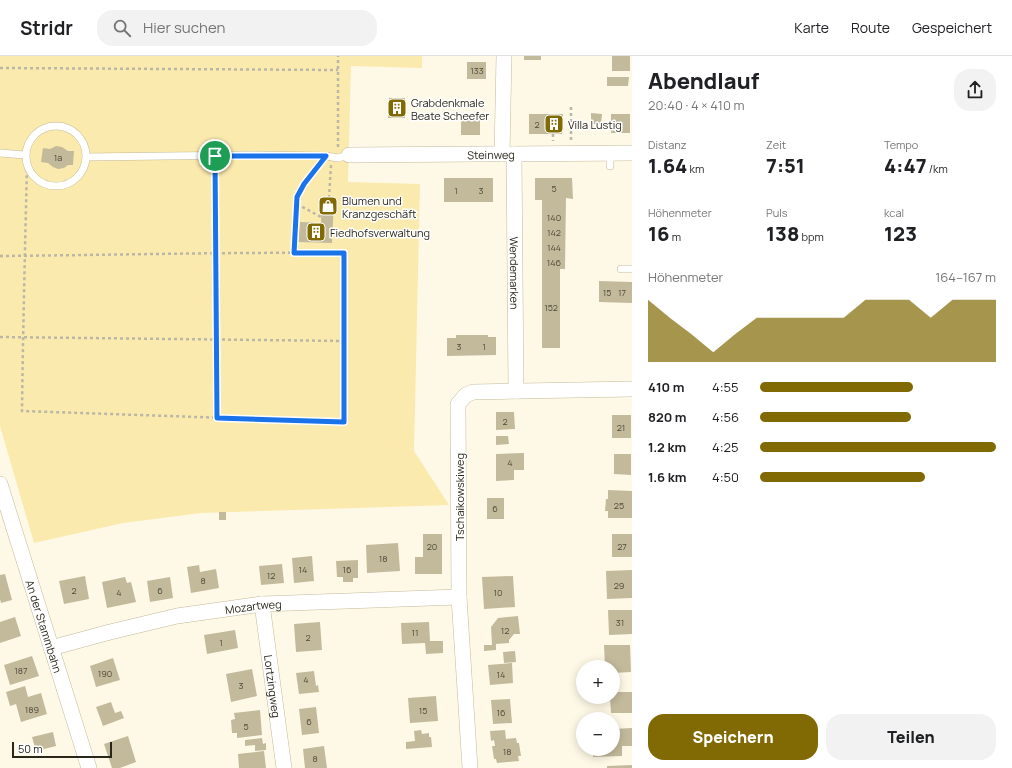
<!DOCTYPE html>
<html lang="de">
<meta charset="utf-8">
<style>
:root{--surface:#fff;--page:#f2f2f2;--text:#202124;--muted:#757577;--line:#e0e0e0;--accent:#816a03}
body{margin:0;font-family:Manrope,sans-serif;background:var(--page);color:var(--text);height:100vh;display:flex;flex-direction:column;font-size:15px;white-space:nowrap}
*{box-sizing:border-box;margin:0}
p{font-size:13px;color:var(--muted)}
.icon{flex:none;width:22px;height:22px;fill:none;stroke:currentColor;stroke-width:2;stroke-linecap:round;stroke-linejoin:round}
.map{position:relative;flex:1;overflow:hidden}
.side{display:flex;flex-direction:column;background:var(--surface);width:380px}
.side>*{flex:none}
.tools{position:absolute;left:576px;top:604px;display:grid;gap:8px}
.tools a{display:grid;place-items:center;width:44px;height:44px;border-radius:50%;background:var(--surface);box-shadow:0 2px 10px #0003;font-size:20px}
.scale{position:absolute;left:12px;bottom:10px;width:100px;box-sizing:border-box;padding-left:4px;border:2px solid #29261a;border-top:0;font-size:11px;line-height:14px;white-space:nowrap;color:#29261a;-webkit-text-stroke:3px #fff;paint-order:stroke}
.pin{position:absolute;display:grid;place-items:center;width:34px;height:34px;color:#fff;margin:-17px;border:2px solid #fff;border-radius:50%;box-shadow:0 1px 4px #0007}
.round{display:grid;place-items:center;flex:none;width:42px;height:42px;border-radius:16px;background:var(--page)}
.head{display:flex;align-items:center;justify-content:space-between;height:68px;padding:0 16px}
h1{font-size:22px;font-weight:800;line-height:30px}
.figures{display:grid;grid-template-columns:repeat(3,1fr);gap:6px;height:68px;padding:4px 16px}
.figures div{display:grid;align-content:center}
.figures b{font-size:20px;font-weight:800}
.figures small{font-size:11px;font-weight:400}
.figures p{font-size:11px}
.chart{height:112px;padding:8px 16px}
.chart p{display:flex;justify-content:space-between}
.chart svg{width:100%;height:72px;margin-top:4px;fill:var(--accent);opacity:.7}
.primary-button{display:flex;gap:8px;margin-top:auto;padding:8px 16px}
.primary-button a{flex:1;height:46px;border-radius:16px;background:var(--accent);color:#fff;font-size:16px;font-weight:800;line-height:46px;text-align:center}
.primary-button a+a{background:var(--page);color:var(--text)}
ul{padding:0 16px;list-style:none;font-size:13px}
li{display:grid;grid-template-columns:64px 48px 1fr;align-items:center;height:30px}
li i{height:10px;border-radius:5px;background:var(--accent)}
header{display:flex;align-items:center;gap:24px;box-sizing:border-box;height:56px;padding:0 20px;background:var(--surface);border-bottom:1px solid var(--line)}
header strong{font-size:19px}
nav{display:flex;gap:22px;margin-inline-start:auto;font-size:14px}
.search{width:280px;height:36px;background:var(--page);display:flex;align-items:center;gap:10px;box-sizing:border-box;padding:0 14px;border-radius:16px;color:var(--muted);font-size:15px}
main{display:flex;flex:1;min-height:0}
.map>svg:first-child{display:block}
</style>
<header>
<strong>Stridr</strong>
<div class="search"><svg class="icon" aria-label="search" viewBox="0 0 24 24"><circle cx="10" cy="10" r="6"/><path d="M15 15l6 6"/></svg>Hier suchen</div>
<nav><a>Karte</a><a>Route</a><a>Gespeichert</a></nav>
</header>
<main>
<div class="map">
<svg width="632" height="712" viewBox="0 0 632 712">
<rect width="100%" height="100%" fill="#fef9e6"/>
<path fill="#fbeaad" d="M 0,0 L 422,0 L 422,12 L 351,10 L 348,126 L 420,128 L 414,395 L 449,449 L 201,457 L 123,467 L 34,487 L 0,370 Z"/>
<path fill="#c3ba9c" d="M 524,0 L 541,0 L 541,4 L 524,4 Z
M 612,0 L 630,0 L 630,15 L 612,15 Z
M 467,6 L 486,6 L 486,23 L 467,23 Z
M 607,21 L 629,21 L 628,30 L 607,30 Z
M 389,42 L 405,42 L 405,62 L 388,62 Z
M 591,57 L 602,58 L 601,68 L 591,68 Z
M 529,58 L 563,58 L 562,78 L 529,78 Z
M 611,58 L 630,58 L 630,77 L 611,77 Z
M 461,59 L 480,59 L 480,79 L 461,79 Z
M 56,90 L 62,91 L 68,95 L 74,95 L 73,109 L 68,109 L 64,112 L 58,113 L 53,111 L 48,107 L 41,106 L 43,92 L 50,93 Z
M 444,122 L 493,122 L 493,146 L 444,146 Z
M 535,122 L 572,122 L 573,143 L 566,142 L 565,213 L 560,213 L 560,292 L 542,292 L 542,144 L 535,144 Z
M 322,142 L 334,142 L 332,187 L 298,186 L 300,166 L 321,167 Z
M 599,225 L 632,226 L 632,247 L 599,246 Z
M 456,279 L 488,279 L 488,281 L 496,281 L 496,299 L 447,300 L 447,282 L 456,282 Z
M 496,356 L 514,356 L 515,373 L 496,374 Z
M 612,359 L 631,359 L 631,382 L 612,382 Z
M 496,380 L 508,380 L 509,388 L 496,389 Z
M 524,397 L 524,414 L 514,414 L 514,424 L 496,425 L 496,398 Z
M 614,398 L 631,398 L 631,419 L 614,418 Z
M 608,434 L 632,435 L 632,462 L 608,462 L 608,455 L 605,455 L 606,443 L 608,443 Z
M 487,442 L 504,442 L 504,463 L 487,463 Z
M 219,456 L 226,456 L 226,464 L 219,464 Z
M 423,478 L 442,478 L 442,518 L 415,518 L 415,501 L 423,501 Z
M 612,478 L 632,478 L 632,501 L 612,501 Z
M 398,487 L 400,515 L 367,517 L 366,489 Z
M 312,500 L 314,525 L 294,527 L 292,502 Z
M 358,504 L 358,522 L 353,522 L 353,526 L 343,526 L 343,521 L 337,521 L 336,505 Z
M 282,508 L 284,527 L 261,529 L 259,510 Z
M 199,509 L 200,516 L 216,513 L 219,532 L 191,537 L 187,511 Z
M 632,514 L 632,542 L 607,543 L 606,515 Z
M 5,518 L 12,544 L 1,547 L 0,543 L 0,519 Z
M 85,520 L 89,543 L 64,548 L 59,525 Z
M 513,520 L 515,551 L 484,553 L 482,521 Z
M 125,521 L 127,527 L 131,526 L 136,546 L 107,552 L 102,526 Z
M 170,521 L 173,542 L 150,546 L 147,525 Z
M 608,554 L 632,554 L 632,578 L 609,579 Z
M 518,560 L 520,578 L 514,578 L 509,584 L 509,587 L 496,588 L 496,594 L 484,595 L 484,589 L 492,589 L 491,571 L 498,562 Z
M 15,561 L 21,580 L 0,587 L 0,566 Z
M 320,566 L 322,594 L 296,596 L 294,568 Z
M 429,566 L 430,585 L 443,585 L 443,597 L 426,598 L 425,587 L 402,588 L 401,567 Z
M 235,574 L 238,592 L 207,598 L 204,579 Z
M 604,589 L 630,589 L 631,616 L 613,617 L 613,611 L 605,611 Z
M 515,595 L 516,606 L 504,607 L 503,596 Z
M 32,600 L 39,620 L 10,629 L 4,609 Z
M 113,602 L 120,624 L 96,631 L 90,610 Z
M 512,607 L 513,627 L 490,629 L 488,609 Z
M 252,613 L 257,640 L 231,646 L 226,618 Z
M 314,615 L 316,630 L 318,629 L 319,636 L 299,638 L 296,617 Z
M 25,630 L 28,641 L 41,637 L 47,658 L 21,666 L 16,648 L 10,650 L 6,636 Z
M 613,636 L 632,636 L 632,657 L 611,657 L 610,641 L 613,641 Z
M 436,640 L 438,665 L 410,667 L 408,642 Z
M 510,643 L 512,667 L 493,668 L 491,644 Z
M 111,646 L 115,657 L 121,655 L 124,662 L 103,670 L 96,651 Z
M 316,651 L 319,677 L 302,679 L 299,653 Z
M 260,654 L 262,679 L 237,682 L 237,677 L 232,677 L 231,664 L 235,663 L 234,657 Z
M 632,672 L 632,690 L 622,690 L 622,700 L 593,701 L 593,693 L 613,693 L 613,673 Z
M 421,674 L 422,678 L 429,677 L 429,681 L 431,681 L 432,691 L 406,693 L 406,686 L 415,685 L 414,675 Z
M 505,674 L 506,683 L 516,682 L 517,687 L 519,687 L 521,700 L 518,700 L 519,705 L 497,707 L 496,703 L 494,703 L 492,690 L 495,690 L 494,684 L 491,685 L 490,675 Z
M 53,676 L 56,690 L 36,695 L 32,681 Z
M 128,680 L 136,706 L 120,712 L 112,712 L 104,688 Z
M 262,682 L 263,688 L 266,687 L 266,694 L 255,695 L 255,689 L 245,690 L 245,684 Z
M 324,690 L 327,712 L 305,712 L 303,693 Z
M 264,695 L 266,712 L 239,712 L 238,698 Z
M 632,709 L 632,712 L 607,712 L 607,710 Z"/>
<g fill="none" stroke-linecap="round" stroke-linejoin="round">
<g stroke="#c3ba9b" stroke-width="8">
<path id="lane" d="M26 100a30 30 0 1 1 60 0a30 30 0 1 1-60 0Z
M 0,97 L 25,99
M 86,101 L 248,99 L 326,100 L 338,102 L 349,99
M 610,110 L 610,97
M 621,213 L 632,213"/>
</g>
<g stroke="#c3ba9b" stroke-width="16">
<g id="street">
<path d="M 502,98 L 504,0"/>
<path id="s1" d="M 514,98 L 516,335"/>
<path id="s2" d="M 349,99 L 632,97"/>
<path id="s3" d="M 0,428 L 89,712"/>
<path id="s4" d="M 262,548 L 284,712"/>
<path id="s5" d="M 51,592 L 110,576 L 177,560 L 262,548 L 459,541"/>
<path d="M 470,712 L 459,541 L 458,348 L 466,339 L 473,336 L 632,333"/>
</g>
</g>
<path stroke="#bbb7a6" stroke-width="2.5" stroke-dasharray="3 3" stroke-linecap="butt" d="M 0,12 L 338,14
M 553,78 L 553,85
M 571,84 L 571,48
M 338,91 L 338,0
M 215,109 L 217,362
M 329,142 L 331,109
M 297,148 L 321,161
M 293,197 L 297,141 L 304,128 L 318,110
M 0,200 C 115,199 230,196 344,197 L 344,366 L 22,355 C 23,273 25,192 27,110
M 0,281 L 345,285"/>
<use href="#lane" stroke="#fff" stroke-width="7"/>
<use href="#street" stroke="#fff" stroke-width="15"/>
</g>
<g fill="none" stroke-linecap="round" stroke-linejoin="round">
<g stroke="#fff" stroke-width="8">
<path id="route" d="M 215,100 L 326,100 L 304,128 L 297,141 L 294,197 L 344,197 L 344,366 L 217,362 Z"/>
</g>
<use href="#route" stroke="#1a73e8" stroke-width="5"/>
</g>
<defs>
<g id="building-square" transform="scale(1)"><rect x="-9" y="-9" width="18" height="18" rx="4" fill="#816a03" stroke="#fff"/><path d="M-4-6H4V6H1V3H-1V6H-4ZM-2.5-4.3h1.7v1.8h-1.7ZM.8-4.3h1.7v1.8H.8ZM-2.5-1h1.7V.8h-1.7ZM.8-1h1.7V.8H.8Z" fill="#fff"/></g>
<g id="shop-square" transform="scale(1)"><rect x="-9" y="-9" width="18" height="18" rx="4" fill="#816a03" stroke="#fff"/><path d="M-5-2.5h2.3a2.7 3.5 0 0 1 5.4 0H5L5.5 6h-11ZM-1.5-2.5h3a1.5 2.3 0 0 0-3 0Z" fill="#fff"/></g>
</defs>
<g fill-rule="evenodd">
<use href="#building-square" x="397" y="52"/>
<use href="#building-square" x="554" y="68"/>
<use href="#shop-square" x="328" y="150"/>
<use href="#building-square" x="316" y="176"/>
</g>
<g text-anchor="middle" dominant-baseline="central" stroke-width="3" stroke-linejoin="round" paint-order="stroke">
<g font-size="9" fill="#504b3a">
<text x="477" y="14">133</text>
<text x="537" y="68">2</text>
<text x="58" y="101">1a</text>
<text x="554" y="132">5</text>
<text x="456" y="134">1</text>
<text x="481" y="134">3</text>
<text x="554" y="161">140</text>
<text x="554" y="176">142</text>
<text x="554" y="191">144</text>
<text x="554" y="206">146</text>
<text x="607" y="236">15</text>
<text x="622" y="236">17</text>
<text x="551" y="251">152</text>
<text x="459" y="290">3</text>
<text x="484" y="290">1</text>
<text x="505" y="365">2</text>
<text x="621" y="371">21</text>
<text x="510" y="406">4</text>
<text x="619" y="449">25</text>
<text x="495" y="452">6</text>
<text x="432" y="490">20</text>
<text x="622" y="490">27</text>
<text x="383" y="502">18</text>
<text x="303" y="513">14</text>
<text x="347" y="513">16</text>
<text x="271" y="519">12</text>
<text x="203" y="524">8</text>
<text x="619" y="529">29</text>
<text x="74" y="534">2</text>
<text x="160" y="534">6</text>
<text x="119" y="536">4</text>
<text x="498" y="536">10</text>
<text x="620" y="566">31</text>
<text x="505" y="574">12</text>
<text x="415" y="576">11</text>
<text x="308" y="581">2</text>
<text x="221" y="586">1</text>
<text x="21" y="614">187</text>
<text x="105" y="617">190</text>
<text x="501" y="618">14</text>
<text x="306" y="623">4</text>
<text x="241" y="629">3</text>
<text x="32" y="653">189</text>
<text x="423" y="654">15</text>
<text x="501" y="656">16</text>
<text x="309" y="665">6</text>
<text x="246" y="670">5</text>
<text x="507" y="695">18</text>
<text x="315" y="702">8</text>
</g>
<g font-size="11" fill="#29261a" stroke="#fff" text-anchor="start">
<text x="411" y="46">Grabdenkmale<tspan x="411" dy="13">Beate Scheefer</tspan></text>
<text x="568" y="68">Villa Lustig</text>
<text x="342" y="144">Blumen und<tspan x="342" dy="13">Kranzgeschäft</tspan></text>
<text x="330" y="176">Fiedhofsverwaltung</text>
</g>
<g font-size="11" fill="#29261a" stroke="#fff">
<text stroke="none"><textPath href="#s2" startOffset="142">Steinweg</textPath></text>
<text stroke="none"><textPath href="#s1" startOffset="119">Wendemarken</textPath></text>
<text transform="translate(459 441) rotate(-90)">Tschaikowskiweg</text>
<text stroke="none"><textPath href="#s5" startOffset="207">Mozartweg</textPath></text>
<text stroke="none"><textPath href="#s3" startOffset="149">An der Stammbahn</textPath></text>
<text stroke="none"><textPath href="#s4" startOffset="83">Lortzingweg</textPath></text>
</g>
</g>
</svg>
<div class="tools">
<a>+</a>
<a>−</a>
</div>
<div class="scale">50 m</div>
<div class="pin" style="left:215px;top:100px;background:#1e9e55"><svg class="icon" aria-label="arrive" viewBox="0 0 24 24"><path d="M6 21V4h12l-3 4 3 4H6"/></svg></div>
</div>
<section class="side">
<div class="head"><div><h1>Abendlauf</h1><p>20:40 · 4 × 410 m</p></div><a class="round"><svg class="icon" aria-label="share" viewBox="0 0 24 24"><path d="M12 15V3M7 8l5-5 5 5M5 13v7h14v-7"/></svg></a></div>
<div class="figures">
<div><p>Distanz</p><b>1.64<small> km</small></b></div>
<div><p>Zeit</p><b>7:51</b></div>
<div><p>Tempo</p><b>4:47<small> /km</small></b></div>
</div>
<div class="figures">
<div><p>Höhenmeter</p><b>16<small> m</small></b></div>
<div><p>Puls</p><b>138<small> bpm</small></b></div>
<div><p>kcal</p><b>123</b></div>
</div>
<div class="chart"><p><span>Höhenmeter</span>164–167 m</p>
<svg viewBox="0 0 160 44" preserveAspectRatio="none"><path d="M0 44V6L10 17L20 27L30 38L40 27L50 17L60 17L70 17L80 17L90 17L100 6L110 6L120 6L130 17L140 6L150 6L160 6V44z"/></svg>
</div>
<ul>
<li><b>410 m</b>4:55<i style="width:65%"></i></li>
<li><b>820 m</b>4:56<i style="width:64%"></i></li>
<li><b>1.2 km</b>4:25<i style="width:100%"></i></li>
<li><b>1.6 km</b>4:50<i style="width:70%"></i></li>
</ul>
<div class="primary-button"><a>Speichern</a><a>Teilen</a></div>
</section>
</main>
